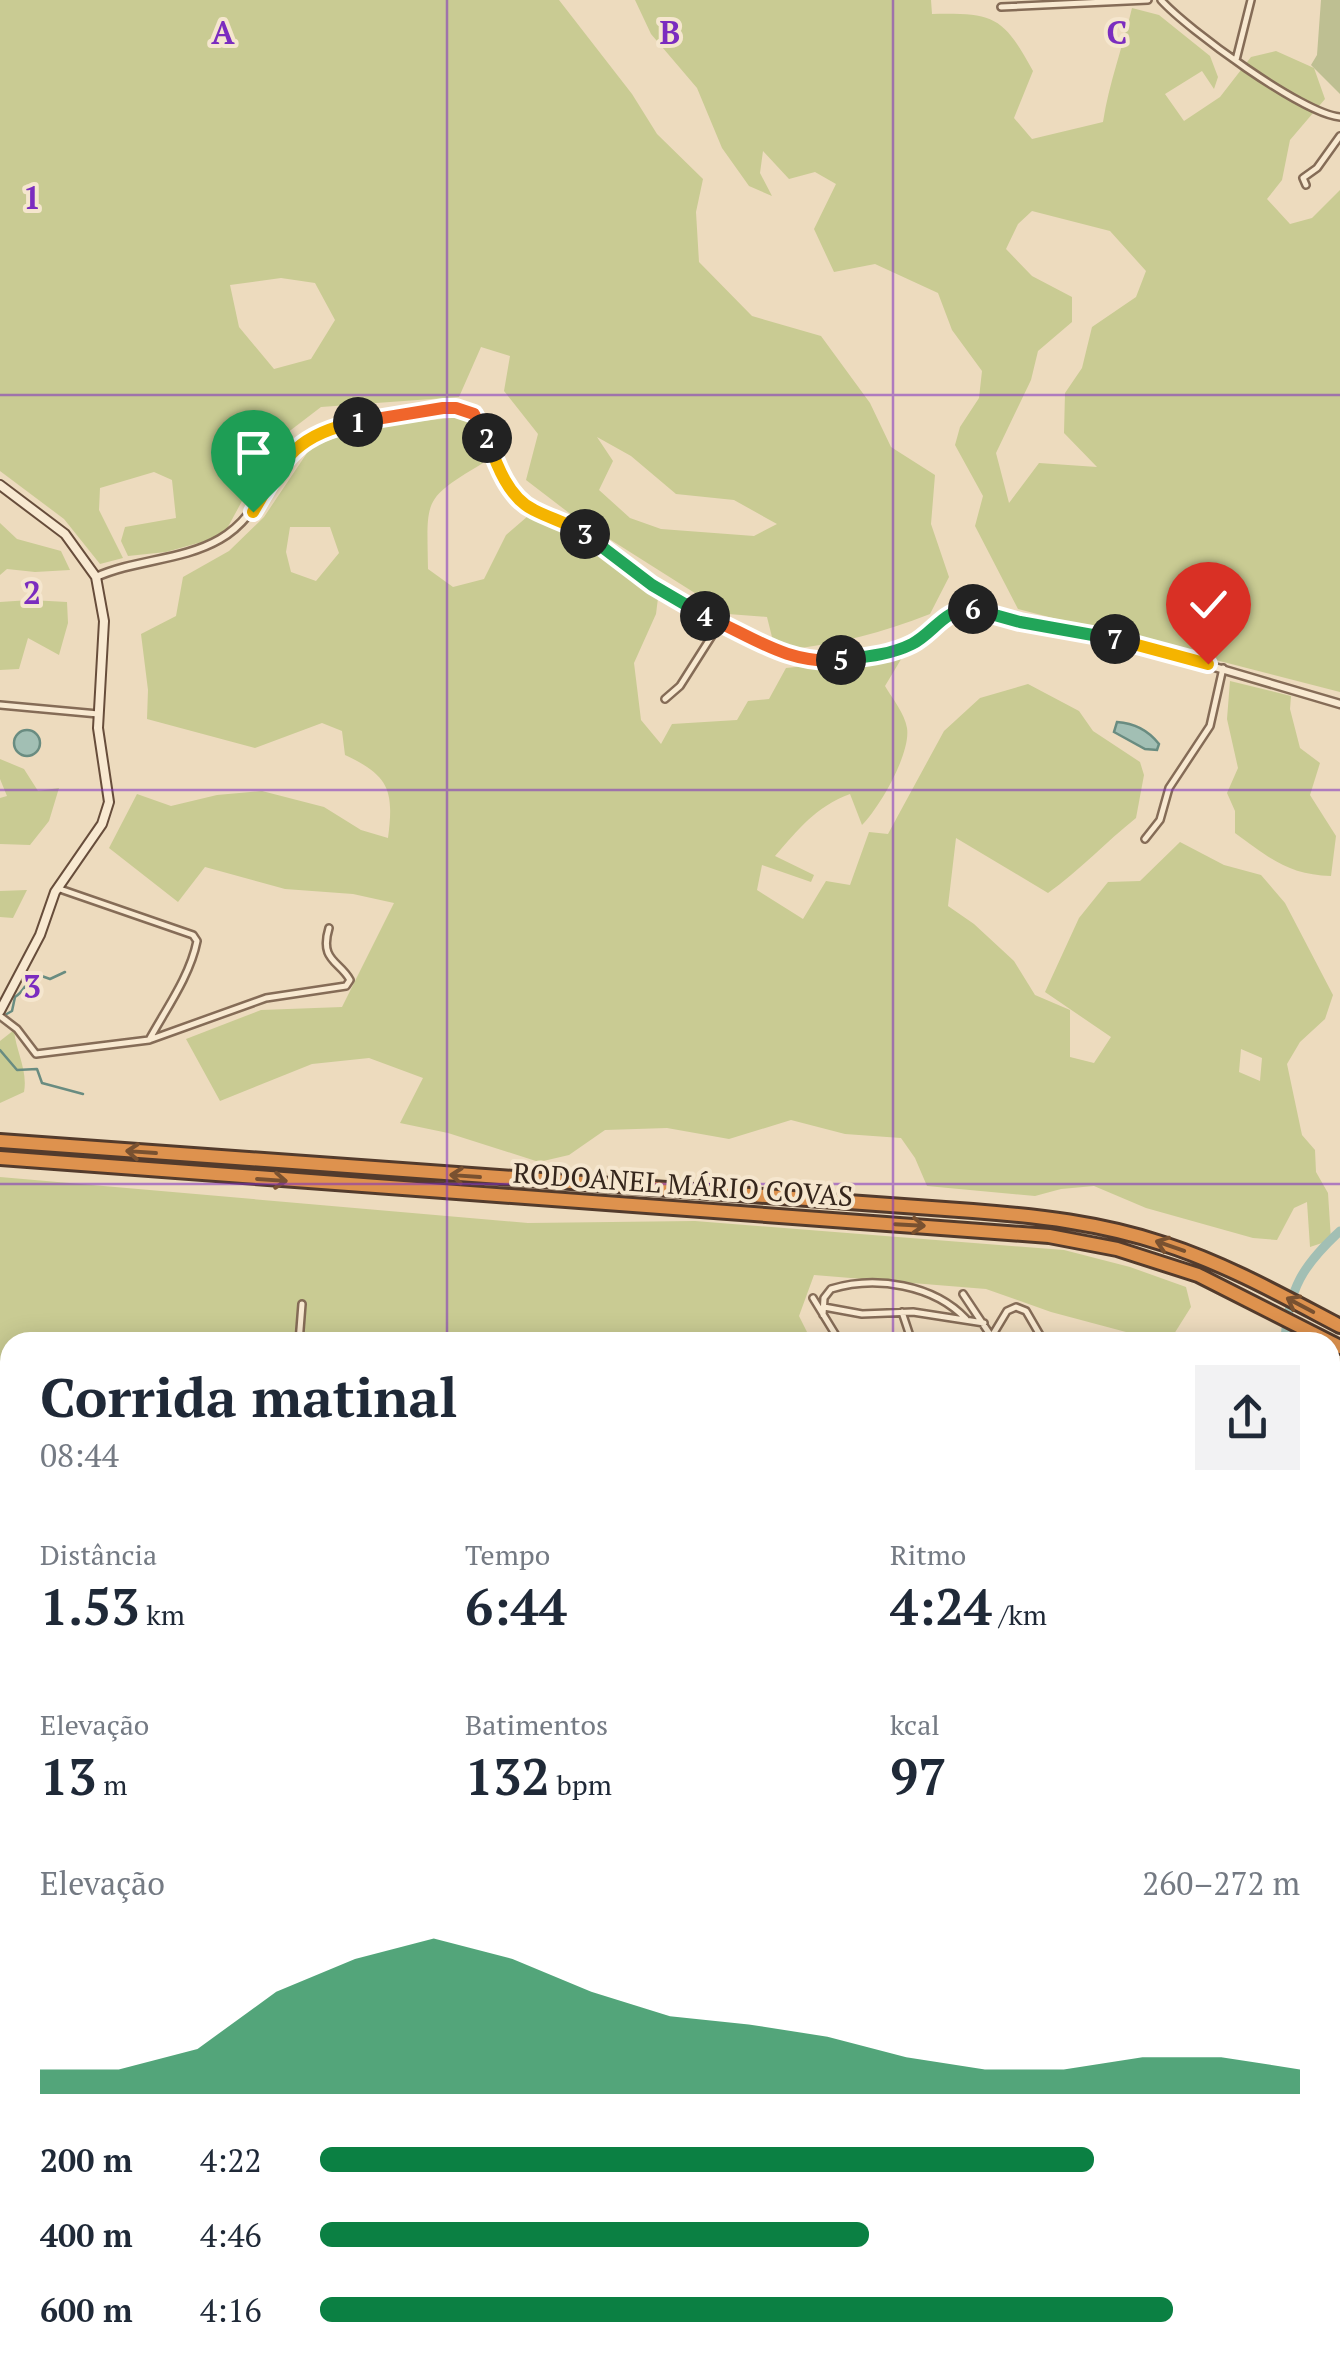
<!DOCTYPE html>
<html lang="pt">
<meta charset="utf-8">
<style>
:root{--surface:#fff;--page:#f2f2f3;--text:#1f2937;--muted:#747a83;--accent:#0b8043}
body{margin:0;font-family:"PT Serif",serif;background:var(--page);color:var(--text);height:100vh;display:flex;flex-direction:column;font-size:38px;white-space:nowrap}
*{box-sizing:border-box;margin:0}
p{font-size:32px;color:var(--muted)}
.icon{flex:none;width:55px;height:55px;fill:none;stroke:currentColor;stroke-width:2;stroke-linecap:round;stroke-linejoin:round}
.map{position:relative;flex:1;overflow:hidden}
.panel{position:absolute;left:0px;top:1332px;width:1340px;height:1038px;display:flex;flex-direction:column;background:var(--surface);border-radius:30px 30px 0 0;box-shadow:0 5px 25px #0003}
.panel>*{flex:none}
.pin{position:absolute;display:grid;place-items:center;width:85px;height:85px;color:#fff;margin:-102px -42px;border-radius:50% 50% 50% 0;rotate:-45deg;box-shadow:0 0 10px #0007}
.pin .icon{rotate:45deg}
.km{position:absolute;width:50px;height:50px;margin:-25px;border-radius:50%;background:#222;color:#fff;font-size:28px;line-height:50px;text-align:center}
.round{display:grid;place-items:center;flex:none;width:105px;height:105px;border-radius:0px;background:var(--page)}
.headline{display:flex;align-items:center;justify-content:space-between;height:170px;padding:0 40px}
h1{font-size:55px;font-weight:700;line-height:75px}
.figures{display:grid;grid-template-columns:repeat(3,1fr);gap:15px;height:170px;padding:10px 40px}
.figures div{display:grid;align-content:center}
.figures b{font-size:50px;font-weight:700}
.figures small{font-size:28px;font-weight:400}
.figures p{font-size:28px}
.chart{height:280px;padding:20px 40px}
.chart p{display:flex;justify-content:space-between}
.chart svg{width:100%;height:180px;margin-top:10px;fill:var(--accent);opacity:.7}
ul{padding:0 40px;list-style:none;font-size:32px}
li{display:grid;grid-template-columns:160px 120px 1fr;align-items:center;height:75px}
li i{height:25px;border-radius:12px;background:var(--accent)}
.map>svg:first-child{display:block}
</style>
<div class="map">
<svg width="1340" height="2369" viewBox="0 0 1340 2369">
<rect width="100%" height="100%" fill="#eddbbe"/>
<path fill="#c9cb93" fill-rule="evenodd" d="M 0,0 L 559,0 L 632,94 L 657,134 L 703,179 L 696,212 L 699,262 L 752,316 L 821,336 L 870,403 L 891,447 L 935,475 L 931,524 L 949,577 L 930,614 C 882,633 837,644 785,650 L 773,641 L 767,617 L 728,614 L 573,516 L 526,480 L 538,434 L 504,391 L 510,356 L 481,347 L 459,397 L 321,407 L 287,433 L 272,475 L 254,479 L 223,536 L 166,552 L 128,556 L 121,541 L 125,527 L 176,518 L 172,480 L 154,472 L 100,488 L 99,510 L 123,558 L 100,564 L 64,519 L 0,471 ZM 281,278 L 315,283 L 335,320 L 311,359 L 274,369 L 239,327 L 230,285 ZM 597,437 L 631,456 L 676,494 L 734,500 L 777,524 L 754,536 L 661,529 L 630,518 L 599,490 L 613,461 Z
M 635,0 L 931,0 L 932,14 C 994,13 1003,16 1033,71 L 1014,118 L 1032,139 L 1103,122 C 1109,83 1123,46 1132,8 L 1159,15 L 1210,56 L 1218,77 L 1214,89 L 1202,71 L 1165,94 L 1184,121 L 1220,97 L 1251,57 L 1276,51 L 1314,68 L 1325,99 L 1290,140 L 1282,180 L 1267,199 L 1290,224 L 1312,218 L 1340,190 L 1340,692 L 1018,609 L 975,526 L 983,496 L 955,445 L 960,427 L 979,398 L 982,371 L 952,330 L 938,293 L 875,264 L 834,272 L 814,229 L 836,184 L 815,172 L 789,179 L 763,151 L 760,173 L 772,196 L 749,186 L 722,148 L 697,88 L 651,34 ZM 1032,211 L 1110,231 L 1146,271 L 1136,297 L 1092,327 L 1082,368 L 1065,393 L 1064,433 L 1097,467 L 1039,463 L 1009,503 L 996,453 L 1031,380 L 1038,351 L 1072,322 L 1072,297 L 1032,276 L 1006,249 L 1018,224 Z
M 461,417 L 469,421 L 483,463 C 422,500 427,498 428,569 L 453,587 L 484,579 L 506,535 L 528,516 L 581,536 L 658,598 L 656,614 L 634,663 L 641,720 L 661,744 L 672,724 L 737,720 L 748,701 L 769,699 L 786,668 L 903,656 L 885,686 C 892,698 905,714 907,728 C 911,753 880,807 862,825 L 850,794 C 815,807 799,829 775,856 L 814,875 L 811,882 L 762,865 L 757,890 L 803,919 L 826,881 L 850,885 L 869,832 L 888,834 L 944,731 L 980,698 L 1028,684 L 1079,711 L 1093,731 L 1140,762 L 1144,775 L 1136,818 C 1106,842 1080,870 1048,893 L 956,838 L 948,906 L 974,924 L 1014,961 L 1035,995 L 1070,1010 L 1070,1057 L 1094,1063 L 1111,1037 L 1045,992 L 1079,918 L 1108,882 L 1140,881 L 1180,842 L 1224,865 L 1261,875 L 1285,903 L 1333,995 L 1325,1019 L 1300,1042 L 1287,1064 L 1302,1135 L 1315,1150 L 1316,1172 L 1328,1193 L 1331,1240 L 1310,1247 L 1307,1202 L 1294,1208 L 1277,1240 L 1253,1238 L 1146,1208 L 1094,1186 L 1061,1189 L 1035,1196 L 927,1186 L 915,1158 L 901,1138 L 845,1134 L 791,1120 L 729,1139 L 667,1128 L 605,1130 L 569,1155 L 539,1162 L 448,1133 L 400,1123 L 423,1078 L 369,1058 L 312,1064 L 220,1101 L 186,1039 L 261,1010 L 342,1007 L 394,903 L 353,894 L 285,889 L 205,867 L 178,902 L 109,848 L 137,794 L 171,806 L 217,795 L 262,791 L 324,807 L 361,830 L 388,838 C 394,791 390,776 345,755 L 342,731 L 322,723 L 255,748 L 147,719 L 148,690 L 141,634 L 176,616 L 183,577 L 229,551 L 264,517 L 311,447 L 364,427 ZM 290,527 L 330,527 L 339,553 L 316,581 L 291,572 L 286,552 ZM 1241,1049 L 1262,1058 L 1260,1081 L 1239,1072 Z
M 0,523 L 17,539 L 61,551 L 70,570 L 35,572 L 7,569 L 0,575 Z
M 30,600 L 67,602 L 68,623 L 59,655 L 28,638 L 19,669 L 0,670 L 0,602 Z
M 1230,681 L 1291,696 L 1290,709 L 1300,748 L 1320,763 L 1310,795 L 1336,836 L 1331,876 C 1288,875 1268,857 1235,833 L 1235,811 L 1227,793 L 1238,768 L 1227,719 Z
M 0,759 L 24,769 L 38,791 L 59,788 L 49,821 L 30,845 L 0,844 L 0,798 L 7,796 L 0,779 Z
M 27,890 L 13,918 L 0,917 L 0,891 Z
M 14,1030 C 16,1052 28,1070 24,1092 L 0,1103 L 0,1041 Z
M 0,1177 L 528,1223 L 695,1221 L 1064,1250 L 1130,1267 L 1186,1287 L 1191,1307 L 1174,1334 L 1126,1332 L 1051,1312 L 986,1289 L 814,1275 L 799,1316 L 812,1342 L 10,1342 L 10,1778 L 0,1784 Z
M 10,1847 L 10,2163 L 0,2147 L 0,1853 Z"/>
<path fill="#bebf92" d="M 1321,0 L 1340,0 L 1340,94 L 1311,65 L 1317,55 Z"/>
<path fill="#a2bfb4" stroke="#698c81" stroke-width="2.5" d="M 1117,722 C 1134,723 1148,730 1159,744 L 1157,750 L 1145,749 L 1114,732 Z
M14 743a13 13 0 1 1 26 0a13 13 0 1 1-26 0Z"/>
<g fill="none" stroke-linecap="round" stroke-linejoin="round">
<path stroke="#698c81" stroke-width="2.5" d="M 3,1016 L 12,1011 L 15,997 C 25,991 26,981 36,974 L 50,979 L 65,972
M 0,1050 L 17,1070 L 37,1069 L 42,1083 L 83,1094
M 1330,2078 L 1340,2081
M 976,2360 L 983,2369"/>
<path stroke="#a2bfb4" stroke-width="9" d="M 1289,1342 L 1285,1339 C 1289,1288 1303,1265 1340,1231
M 1330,1375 L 1340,1379
M 1330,1618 L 1340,1607
M 1330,1680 L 1340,1680
M 1110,2360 L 1112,2369"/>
<g stroke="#856c57" stroke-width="10">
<path id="minor" d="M 1161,0 C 1187,29 1303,114 1340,117
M 1001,7 L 1148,0
M 1236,60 L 1251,0
M 1306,185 L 1303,178 L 1317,168 L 1340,136
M 665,699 L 680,686 L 720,623
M 0,705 L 98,714
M 1145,839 L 1160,820 L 1169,788 L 1210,726 L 1223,668
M 0,1016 L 17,1029 L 36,1054 L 149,1040 C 166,1009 190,976 197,941 L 193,935 L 57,888
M 149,1040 L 266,998 L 346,986 L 350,980 C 340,961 319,961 329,928
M 963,1294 L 995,1342
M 813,1298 L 840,1342
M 824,1307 L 862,1314 L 913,1312 L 984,1323
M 902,1312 L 912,1342
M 823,1315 L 824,1298 L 831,1289 C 876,1275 934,1285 966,1319
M 992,1336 L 1007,1311 L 1016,1307 L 1026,1311 L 1044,1342
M 299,1342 L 302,1304
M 1330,1425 L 1340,1441
M 1330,1459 L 1340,1453
M 1330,1505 L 1340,1494
M 0,1507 L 10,1508
M 1330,1523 L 1340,1531
M 1330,1588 L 1337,1581
M 0,1665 L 10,1676
M 0,1687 L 10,1679
M 1330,1715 L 1340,1719
M 1330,1783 L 1340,1786
M 0,1793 L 10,1788
M 0,1818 L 5,1815
M 1330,2161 L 1340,2163
M 0,2194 L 10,2211
M 0,2228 L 10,2223
M 1330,2239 L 1340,2197 L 1336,2161
M 0,2276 L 10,2292
M 1330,2306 L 1338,2277
M 0,2353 L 10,2347
M 129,2360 L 137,2369
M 171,2360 L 181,2369
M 398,2360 L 403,2369
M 526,2360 L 528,2369
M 550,2360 L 551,2363
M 1247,2360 L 1250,2369
M 48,2369 L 64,2360
M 212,2369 L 226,2360
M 275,2369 L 286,2360
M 599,2369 L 604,2365
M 626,2369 L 634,2360
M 689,2369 L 697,2360
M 1310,2369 L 1313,2360"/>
</g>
<g stroke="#856c57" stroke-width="11">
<path id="tertiary" d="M 96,577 C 136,559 182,561 220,539 C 262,515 268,468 303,441 C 324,425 432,404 459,408 C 467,409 472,413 478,419 L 509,488 L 526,506 L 576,528 L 672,598 L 786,655 L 820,662 L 887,653 L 915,642 L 954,611 L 970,609 L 1020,622 L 1143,646 L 1340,704"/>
</g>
<g stroke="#674d3b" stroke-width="12">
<path id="secondary" d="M 0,485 L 65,534 L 96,577 L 104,621 L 98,728 L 109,802 L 102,824 L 55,892 L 40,935 L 0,1011"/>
</g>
<g stroke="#533b2c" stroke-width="15">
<path id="primary" d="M 1330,1654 L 1340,1654
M 1330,1664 L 1340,1662
M 833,2369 L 836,2360"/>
</g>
<g stroke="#533b2c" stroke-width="18">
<path id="motorway" d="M 0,1141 L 973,1211 C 1038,1216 1101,1223 1164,1244 C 1226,1264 1283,1296 1340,1326
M 0,1158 L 1049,1236 L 1117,1249 L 1198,1275 L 1340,1347"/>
</g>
<use href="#minor" stroke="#f8e9d1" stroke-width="5"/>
<use href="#tertiary" stroke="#f8e9d1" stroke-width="6"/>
<use href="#secondary" stroke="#f8e9d1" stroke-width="8"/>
<use href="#primary" stroke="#f1cd95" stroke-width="10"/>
<use href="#motorway" stroke="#de924e" stroke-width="12"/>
</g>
<defs><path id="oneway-shaft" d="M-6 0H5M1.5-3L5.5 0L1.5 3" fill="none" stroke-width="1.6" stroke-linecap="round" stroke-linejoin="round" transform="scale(2.5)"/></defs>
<g stroke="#795130">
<use href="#oneway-shaft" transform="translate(141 1152) rotate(-176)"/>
<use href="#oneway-shaft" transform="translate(465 1176) rotate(-176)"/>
<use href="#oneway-shaft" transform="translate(272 1180) rotate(4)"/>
<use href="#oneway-shaft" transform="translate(910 1225) rotate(3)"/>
<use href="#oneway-shaft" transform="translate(1170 1246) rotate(-161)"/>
<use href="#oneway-shaft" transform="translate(1300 1305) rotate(-152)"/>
</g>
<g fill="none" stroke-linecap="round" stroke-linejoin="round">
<g stroke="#fff" stroke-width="20">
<path id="split-1" d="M 253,512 C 283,460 295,434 358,422"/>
</g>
<g stroke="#fff" stroke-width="20">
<path id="split-2" d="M 358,422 L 443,408 L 456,408 L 474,414 L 487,438"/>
</g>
<g stroke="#fff" stroke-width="20">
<path id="split-3" d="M 487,438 C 496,463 508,498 534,510 C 551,519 569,523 585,534"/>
</g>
<g stroke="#fff" stroke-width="20">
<path id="split-4" d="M 585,534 L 652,585 L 705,616"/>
</g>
<g stroke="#fff" stroke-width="20">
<path id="split-5" d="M 705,616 C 752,636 787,665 841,660"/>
</g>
<g stroke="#fff" stroke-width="20">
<path id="split-6" d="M 841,660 C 865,657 890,655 912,644 C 934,633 944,608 973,609"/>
</g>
<g stroke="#fff" stroke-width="20">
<path id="split-7" d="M 973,609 L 1020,622 L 1115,639"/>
</g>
<g stroke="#fff" stroke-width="20">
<path id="split-8" d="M 1115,639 L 1208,664"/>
</g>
<use href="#split-1" stroke="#f5b400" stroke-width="12"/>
<use href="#split-2" stroke="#f0652b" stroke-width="12"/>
<use href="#split-3" stroke="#f5b400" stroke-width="12"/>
<use href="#split-4" stroke="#22a559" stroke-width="12"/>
<use href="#split-5" stroke="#f0652b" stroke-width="12"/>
<use href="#split-6" stroke="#22a559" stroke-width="12"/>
<use href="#split-7" stroke="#22a559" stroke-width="12"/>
<use href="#split-8" stroke="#f5b400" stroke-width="12"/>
</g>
<path fill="none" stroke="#7b2cbf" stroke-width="2.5" stroke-opacity="0.55" d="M 447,0 L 447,1342M 893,0 L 893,1342M 0,395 L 1340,395M 0,790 L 1340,790M 0,1184 L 1340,1184M 0,1579 L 10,1579M 1330,1579 L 1340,1579M 0,1974 L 10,1974M 1330,1974 L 1340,1974M 447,2360 L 447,2369M 893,2360 L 893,2369"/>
<g text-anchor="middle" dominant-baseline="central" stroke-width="8" stroke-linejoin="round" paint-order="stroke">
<g font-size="28" fill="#35261c" stroke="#f5e6ce">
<text transform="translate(683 1184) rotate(4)">RODOANEL MÁRIO COVAS</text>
</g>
</g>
<g font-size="32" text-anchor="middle" font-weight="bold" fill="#7b2cbf" stroke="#f5e6ce" stroke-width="8" stroke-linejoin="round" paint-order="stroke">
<text x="223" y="44">A</text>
<text x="670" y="44">B</text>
<text x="1117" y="44">C</text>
<text x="32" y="209">1</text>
<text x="32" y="604">2</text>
<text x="32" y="998">3</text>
</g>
</svg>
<div class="pin" style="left:253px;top:512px;background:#1e9e55"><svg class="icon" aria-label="arrive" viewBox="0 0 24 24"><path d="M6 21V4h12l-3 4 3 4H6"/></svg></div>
<div class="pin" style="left:1208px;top:664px;background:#d93025"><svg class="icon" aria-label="check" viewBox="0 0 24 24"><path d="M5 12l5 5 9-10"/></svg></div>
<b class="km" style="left:358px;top:422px">1</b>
<b class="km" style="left:487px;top:438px">2</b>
<b class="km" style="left:585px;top:534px">3</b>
<b class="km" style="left:705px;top:616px">4</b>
<b class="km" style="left:841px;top:660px">5</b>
<b class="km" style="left:973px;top:609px">6</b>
<b class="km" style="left:1115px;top:639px">7</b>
<section class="panel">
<div class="headline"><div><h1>Corrida matinal</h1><p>08:44</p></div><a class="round"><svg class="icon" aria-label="share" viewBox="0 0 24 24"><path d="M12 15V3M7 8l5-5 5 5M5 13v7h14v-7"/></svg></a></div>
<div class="figures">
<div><p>Distância</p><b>1.53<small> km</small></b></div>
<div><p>Tempo</p><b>6:44</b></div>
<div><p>Ritmo</p><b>4:24<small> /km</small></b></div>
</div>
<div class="figures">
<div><p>Elevação</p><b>13<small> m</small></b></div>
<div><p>Batimentos</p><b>132<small> bpm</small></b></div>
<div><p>kcal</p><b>97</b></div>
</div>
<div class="chart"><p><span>Elevação</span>260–272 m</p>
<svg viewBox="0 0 160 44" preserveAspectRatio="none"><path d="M0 44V38L10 38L20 33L30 19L40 11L50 6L60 11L70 19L80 25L90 27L100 30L110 35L120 38L130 38L140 35L150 35L160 38V44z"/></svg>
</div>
<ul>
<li><b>200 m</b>4:22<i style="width:79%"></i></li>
<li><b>400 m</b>4:46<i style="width:56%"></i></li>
<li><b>600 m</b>4:16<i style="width:87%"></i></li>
</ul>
</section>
</div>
